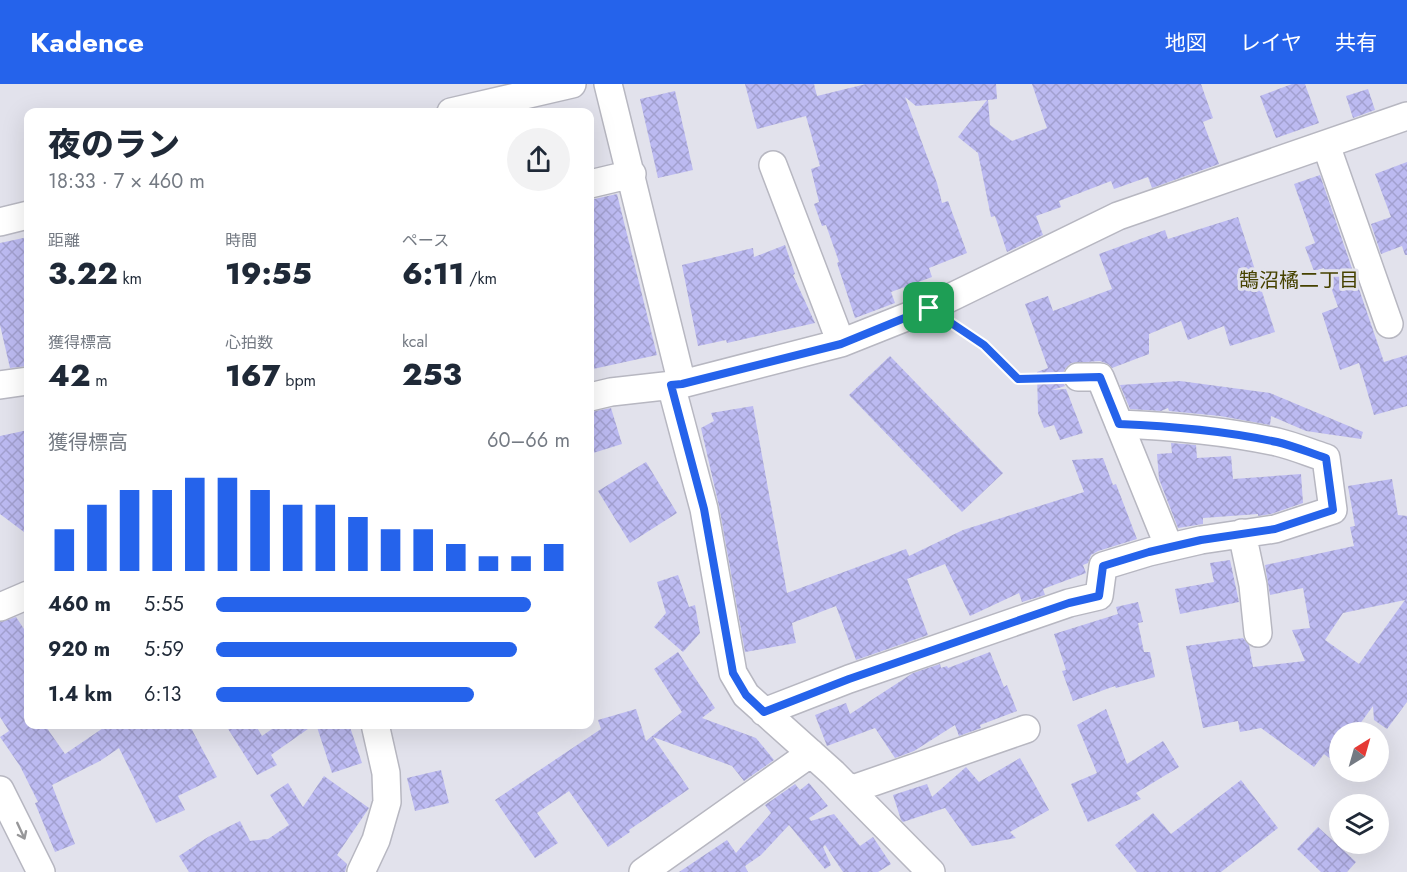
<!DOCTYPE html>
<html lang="ja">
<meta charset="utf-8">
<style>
:root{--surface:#fff;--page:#f2f2f3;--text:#1f2937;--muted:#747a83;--accent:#2563eb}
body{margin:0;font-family:Jost,"Noto Sans JP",sans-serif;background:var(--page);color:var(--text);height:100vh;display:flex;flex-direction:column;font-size:22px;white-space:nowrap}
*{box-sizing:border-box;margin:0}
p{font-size:20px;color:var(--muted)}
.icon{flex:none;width:33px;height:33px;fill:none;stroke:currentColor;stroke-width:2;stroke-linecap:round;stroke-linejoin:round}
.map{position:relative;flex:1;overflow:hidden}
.panel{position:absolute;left:24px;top:24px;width:570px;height:621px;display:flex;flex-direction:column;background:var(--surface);border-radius:12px;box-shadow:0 6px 24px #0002}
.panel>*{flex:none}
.needle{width:39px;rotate:37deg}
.buttons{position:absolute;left:1329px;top:638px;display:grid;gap:12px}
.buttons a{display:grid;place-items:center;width:60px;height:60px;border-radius:50%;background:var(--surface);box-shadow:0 6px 24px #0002;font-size:30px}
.pin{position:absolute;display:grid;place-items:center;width:51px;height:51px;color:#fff;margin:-26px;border-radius:12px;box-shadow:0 3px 9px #0006}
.round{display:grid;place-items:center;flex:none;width:63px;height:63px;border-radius:32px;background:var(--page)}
.summary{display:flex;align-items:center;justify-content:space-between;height:102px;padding:0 24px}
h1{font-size:33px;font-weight:800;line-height:45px}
.figures{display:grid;grid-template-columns:repeat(3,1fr);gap:9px;height:102px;padding:6px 24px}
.figures div{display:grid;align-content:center}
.figures b{font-size:30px;font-weight:800}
.figures small{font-size:16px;font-weight:400}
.figures p{font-size:16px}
.chart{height:168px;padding:12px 24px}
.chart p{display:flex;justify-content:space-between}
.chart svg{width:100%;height:108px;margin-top:6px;stroke:var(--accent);stroke-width:6}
ul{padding:0 24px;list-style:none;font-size:20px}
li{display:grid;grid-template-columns:96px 72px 1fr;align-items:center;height:45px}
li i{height:15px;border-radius:8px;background:var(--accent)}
header{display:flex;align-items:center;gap:36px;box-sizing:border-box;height:84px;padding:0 30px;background:var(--accent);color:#fff}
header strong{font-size:28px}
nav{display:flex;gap:33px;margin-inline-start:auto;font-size:21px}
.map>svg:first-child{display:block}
</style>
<header>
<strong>Kadence</strong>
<nav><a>地図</a><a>レイヤ</a><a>共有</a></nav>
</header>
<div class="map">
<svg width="1407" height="788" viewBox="0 0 1407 788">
<defs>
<pattern id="building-cross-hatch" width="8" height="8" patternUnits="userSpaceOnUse" patternTransform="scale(1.5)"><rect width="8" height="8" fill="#bcbaf1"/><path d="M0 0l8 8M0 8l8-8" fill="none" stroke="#a2a0cf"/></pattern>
</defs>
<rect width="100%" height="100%" fill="#e2e2ec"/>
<path fill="url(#building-cross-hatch)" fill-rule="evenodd" d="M 745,0 L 814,0 L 817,12 L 866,0 L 996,0 L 997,15 L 988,16 L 990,41 L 1012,57 L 1047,44 L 1032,0 L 1201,0 L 1213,34 L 1203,38 L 1219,80 L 1152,104 L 1148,93 L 1114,105 L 1111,97 L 1059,117 L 1061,123 L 1036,132 L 1043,151 L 1007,168 L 995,132 L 991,133 L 978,69 L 958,53 L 987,16 L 916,22 L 905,13 L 937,99 L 942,119 L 948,117 L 967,169 L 929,184 L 932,193 L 891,208 L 895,219 L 855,234 L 837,179 L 839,178 L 826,141 L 822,142 L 814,120 L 819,118 L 811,85 L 820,82 L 806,32 L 757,45 Z
M 1292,0 L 1305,0 L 1319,39 L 1276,54 L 1260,12 Z
M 1368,5 L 1375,26 L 1353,34 L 1346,12 Z
M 675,7 L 693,86 L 658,94 L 640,15 Z
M 1407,78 L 1407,171 L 1405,171 L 1402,162 L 1381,170 L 1371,140 L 1391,133 L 1375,90 Z
M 1320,91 L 1384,278 L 1407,271 L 1407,322 L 1374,331 L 1359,279 L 1340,286 L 1322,229 L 1338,223 L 1324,184 L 1314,187 L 1305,163 L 1315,159 L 1294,100 Z
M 617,110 L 657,271 L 593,285 L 590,270 L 590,116 Z
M 1238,133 L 1275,248 L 1230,262 L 1224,242 L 1188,256 L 1181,237 L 1149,250 L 1149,270 L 1112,284 L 1108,280 L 1100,277 L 1071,279 L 1065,285 L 1063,290 L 1060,291 L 1065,302 L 1052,306 L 1066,305 L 1083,349 L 1060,356 L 1054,341 L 1044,344 L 1038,329 L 1037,288 L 1048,284 L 1025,220 L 1048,212 L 1053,227 L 1112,205 L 1099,170 L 1165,146 L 1168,155 Z
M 28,153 L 28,282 L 10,284 L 0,241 L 0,159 Z
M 785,161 L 795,190 L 793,191 L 815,239 L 727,259 L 726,256 L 698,262 L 682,181 L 753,164 L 754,173 Z
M 890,272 L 1003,389 L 962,428 L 849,311 Z
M 1180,297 L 1270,309 L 1363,348 L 1361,355 L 1306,347 L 1271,332 L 1270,341 L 1220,332 L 1169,327 L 1168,324 L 1161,327 L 1130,325 L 1120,301 Z
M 753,322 L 787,509 L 906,465 L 909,472 L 963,446 L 1084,408 L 1072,376 L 1103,374 L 1113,401 L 1116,400 L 1137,455 L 1098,467 L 1091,471 L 1088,479 L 1083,481 L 1086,489 L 1043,505 L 1045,511 L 1022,518 L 1019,509 L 970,532 L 945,480 L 907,495 L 928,551 L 856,576 L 836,522 L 792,539 L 796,559 L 745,568 L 719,422 L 701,344 L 714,337 L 711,329 Z
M 611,324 L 622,360 L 590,370 L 590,328 Z
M 28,346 L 28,451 L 0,430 L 0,352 Z
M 1171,359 L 1196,361 L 1197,374 L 1231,372 L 1233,395 L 1301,390 L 1303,419 L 1271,430 L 1258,432 L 1258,430 L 1203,434 L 1203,440 L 1178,444 L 1159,395 L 1157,370 L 1172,369 Z
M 646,378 L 677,429 L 630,459 L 598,407 Z
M 1392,395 L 1398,431 L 1407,432 L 1407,618 L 1387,645 L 1374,636 L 1373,622 L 1354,648 L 1340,648 L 1340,682 L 1324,670 L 1314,683 L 1261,644 L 1240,648 L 1238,637 L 1203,644 L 1186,562 L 1243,554 L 1249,561 L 1253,583 L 1305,577 L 1292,546 L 1310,544 L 1303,504 L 1270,511 L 1265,481 L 1354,462 L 1350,443 L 1355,442 L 1348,402 ZM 1405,516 L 1359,580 L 1325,556 L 1343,529 Z
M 1230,476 L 1239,518 L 1180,530 L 1175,505 L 1214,498 L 1210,479 Z
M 678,491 L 689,523 L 695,521 L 700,549 L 683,568 L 654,543 L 666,529 L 657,498 Z
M 1138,518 L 1143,538 L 1138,539 L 1144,568 L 1150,568 L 1155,593 L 1116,604 L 1115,602 L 1073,617 L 1062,587 L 1066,586 L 1054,550 L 1118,530 L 1116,523 Z
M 16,533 L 28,551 L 28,640 L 44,640 L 65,670 L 109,640 L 189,640 L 217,693 L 178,712 L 185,726 L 156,739 L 119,664 L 100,677 L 52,701 L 75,760 L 55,768 L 35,719 L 38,718 L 20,682 L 0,653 L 9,647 L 0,633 L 0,538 Z
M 678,568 L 715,624 L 702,634 L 756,654 L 774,676 L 744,697 L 732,682 L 653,653 L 689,705 L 629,746 L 630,748 L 608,763 L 569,707 L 537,729 L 558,759 L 535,774 L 495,716 L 601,645 L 598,636 L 636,625 L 646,657 L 682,628 L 654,585 Z
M 990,568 L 1004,603 L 1007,601 L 1017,627 L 980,641 L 981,644 L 959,652 L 955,641 L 914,667 L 895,674 L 875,644 L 827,662 L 815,631 L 846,619 L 850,630 L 913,589 L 940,580 L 941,584 L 947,582 L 948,584 Z
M 1106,625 L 1127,680 L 1163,657 L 1179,683 L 1136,709 L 1141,715 L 1088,738 L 1071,700 L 1097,689 L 1077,641 Z
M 225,640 L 255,640 L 262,652 L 279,640 L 315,640 L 271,671 L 277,681 L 257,691 Z
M 316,640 L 349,640 L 362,679 L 332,689 Z
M 1020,674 L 1049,726 L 1010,748 L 1016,754 L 972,762 L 945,724 L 903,738 L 901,736 L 893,711 L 927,700 L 932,713 L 966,683 L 979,698 Z
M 441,686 L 449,719 L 415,727 L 407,694 Z
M 324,692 L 369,724 L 337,771 L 347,780 L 345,788 L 189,788 L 179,772 L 208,753 L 240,737 L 250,757 L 268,755 L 289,741 L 270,711 L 288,699 L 303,723 Z
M 1241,696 L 1278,744 L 1221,788 L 1137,788 L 1115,761 L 1153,729 L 1171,750 Z
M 809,699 L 828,722 L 809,734 L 811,737 L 834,730 L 860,762 L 873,753 L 891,780 L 878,788 L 843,788 L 825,761 L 823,763 L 831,781 L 825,785 L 789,741 L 761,771 L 745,782 L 748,788 L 679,788 L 727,756 L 736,769 L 771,729 L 765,721 L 795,700 L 800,706 Z
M 1318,743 L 1356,778 L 1347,788 L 1321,788 L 1297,765 Z"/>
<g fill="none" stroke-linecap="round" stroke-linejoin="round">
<g stroke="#b7b7c1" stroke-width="30">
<path id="minor" d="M 608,0 L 682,300
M 451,28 L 572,0
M 1326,61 L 1389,240
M 773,81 L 841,259
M 590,100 L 632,90
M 0,138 L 28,131
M 1078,293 L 1100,293 L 1169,463
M 0,301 L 28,297
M 671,301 L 704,425 L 733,589 L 746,611 L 833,689 L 931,788
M 590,313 L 611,308 L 682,300 L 841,259 L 929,224 L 1118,132 L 1407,32
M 1242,449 L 1253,501 L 1258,549
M 0,523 L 28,511
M 764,628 L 849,595 L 1069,519 L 1099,512 L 1103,482 L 1149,468 L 1201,456 L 1275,445 L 1333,426 L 1326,374 C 1310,369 1294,362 1277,358 C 1225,347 1172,342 1119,340
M 0,706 L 41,788
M 850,706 L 1026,645
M 361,788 L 376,756 L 387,718 L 386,689 L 375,640
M 643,788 L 811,669"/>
</g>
<path stroke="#a9a9b1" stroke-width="4" stroke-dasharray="4.5 4.5" stroke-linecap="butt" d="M 952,240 L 984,261 L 1018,295 L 1054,294"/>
<use href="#minor" stroke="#fff" stroke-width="27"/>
</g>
<defs><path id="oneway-shaft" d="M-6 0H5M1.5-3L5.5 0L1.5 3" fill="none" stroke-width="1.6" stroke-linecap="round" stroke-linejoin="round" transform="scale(1.5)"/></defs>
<use stroke="#979799" href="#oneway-shaft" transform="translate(21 747) rotate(65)"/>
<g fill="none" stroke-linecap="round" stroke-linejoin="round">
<g stroke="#fff" stroke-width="12">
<path id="route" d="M 929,224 L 984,261 L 1018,295 L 1100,293 L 1119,340 C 1172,342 1225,347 1277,358 C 1294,362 1310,369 1326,374 L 1333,426 L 1275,445 L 1201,456 L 1149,468 L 1103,482 L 1099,512 L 1069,519 L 849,595 L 764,628 L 746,611 L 733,589 L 704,425 L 671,301 L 682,300 L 841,260 Z"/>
</g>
<use href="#route" stroke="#2563eb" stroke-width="8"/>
</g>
<g text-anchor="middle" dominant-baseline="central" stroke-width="6" stroke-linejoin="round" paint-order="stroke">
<g font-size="20" fill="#464200" stroke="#e2e2ec">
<text x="1299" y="196">鵠沼橘二丁目</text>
</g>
</g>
</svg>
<div class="buttons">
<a><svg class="needle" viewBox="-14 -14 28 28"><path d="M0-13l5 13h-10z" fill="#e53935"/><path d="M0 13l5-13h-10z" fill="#747a83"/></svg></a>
<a><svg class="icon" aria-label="layers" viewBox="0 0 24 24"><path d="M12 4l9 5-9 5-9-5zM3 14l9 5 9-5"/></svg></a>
</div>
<div class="pin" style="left:929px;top:224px;background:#1e9e55"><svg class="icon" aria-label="arrive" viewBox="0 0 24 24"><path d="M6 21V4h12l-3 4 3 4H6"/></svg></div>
<section class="panel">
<div class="summary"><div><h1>夜のラン</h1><p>18:33 · 7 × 460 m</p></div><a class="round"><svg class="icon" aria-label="share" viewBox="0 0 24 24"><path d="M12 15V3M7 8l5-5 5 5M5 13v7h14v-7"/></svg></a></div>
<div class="figures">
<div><p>距離</p><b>3.22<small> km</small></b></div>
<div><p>時間</p><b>19:55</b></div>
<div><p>ペース</p><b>6:11<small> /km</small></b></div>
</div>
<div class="figures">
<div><p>獲得標高</p><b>42<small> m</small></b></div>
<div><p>心拍数</p><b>167<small> bpm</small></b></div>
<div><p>kcal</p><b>253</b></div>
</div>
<div class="chart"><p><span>獲得標高</span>60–66 m</p>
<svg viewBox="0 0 160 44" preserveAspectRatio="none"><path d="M5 44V27M15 44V17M25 44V11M35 44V11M45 44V6M55 44V6M65 44V11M75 44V17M85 44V17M95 44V22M105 44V27M115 44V27M125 44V33M135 44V38M145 44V38M155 44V33"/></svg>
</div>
<ul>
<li><b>460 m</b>5:55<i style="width:89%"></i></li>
<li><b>920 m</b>5:59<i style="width:85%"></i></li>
<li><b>1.4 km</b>6:13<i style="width:73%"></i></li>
</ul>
</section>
</div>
